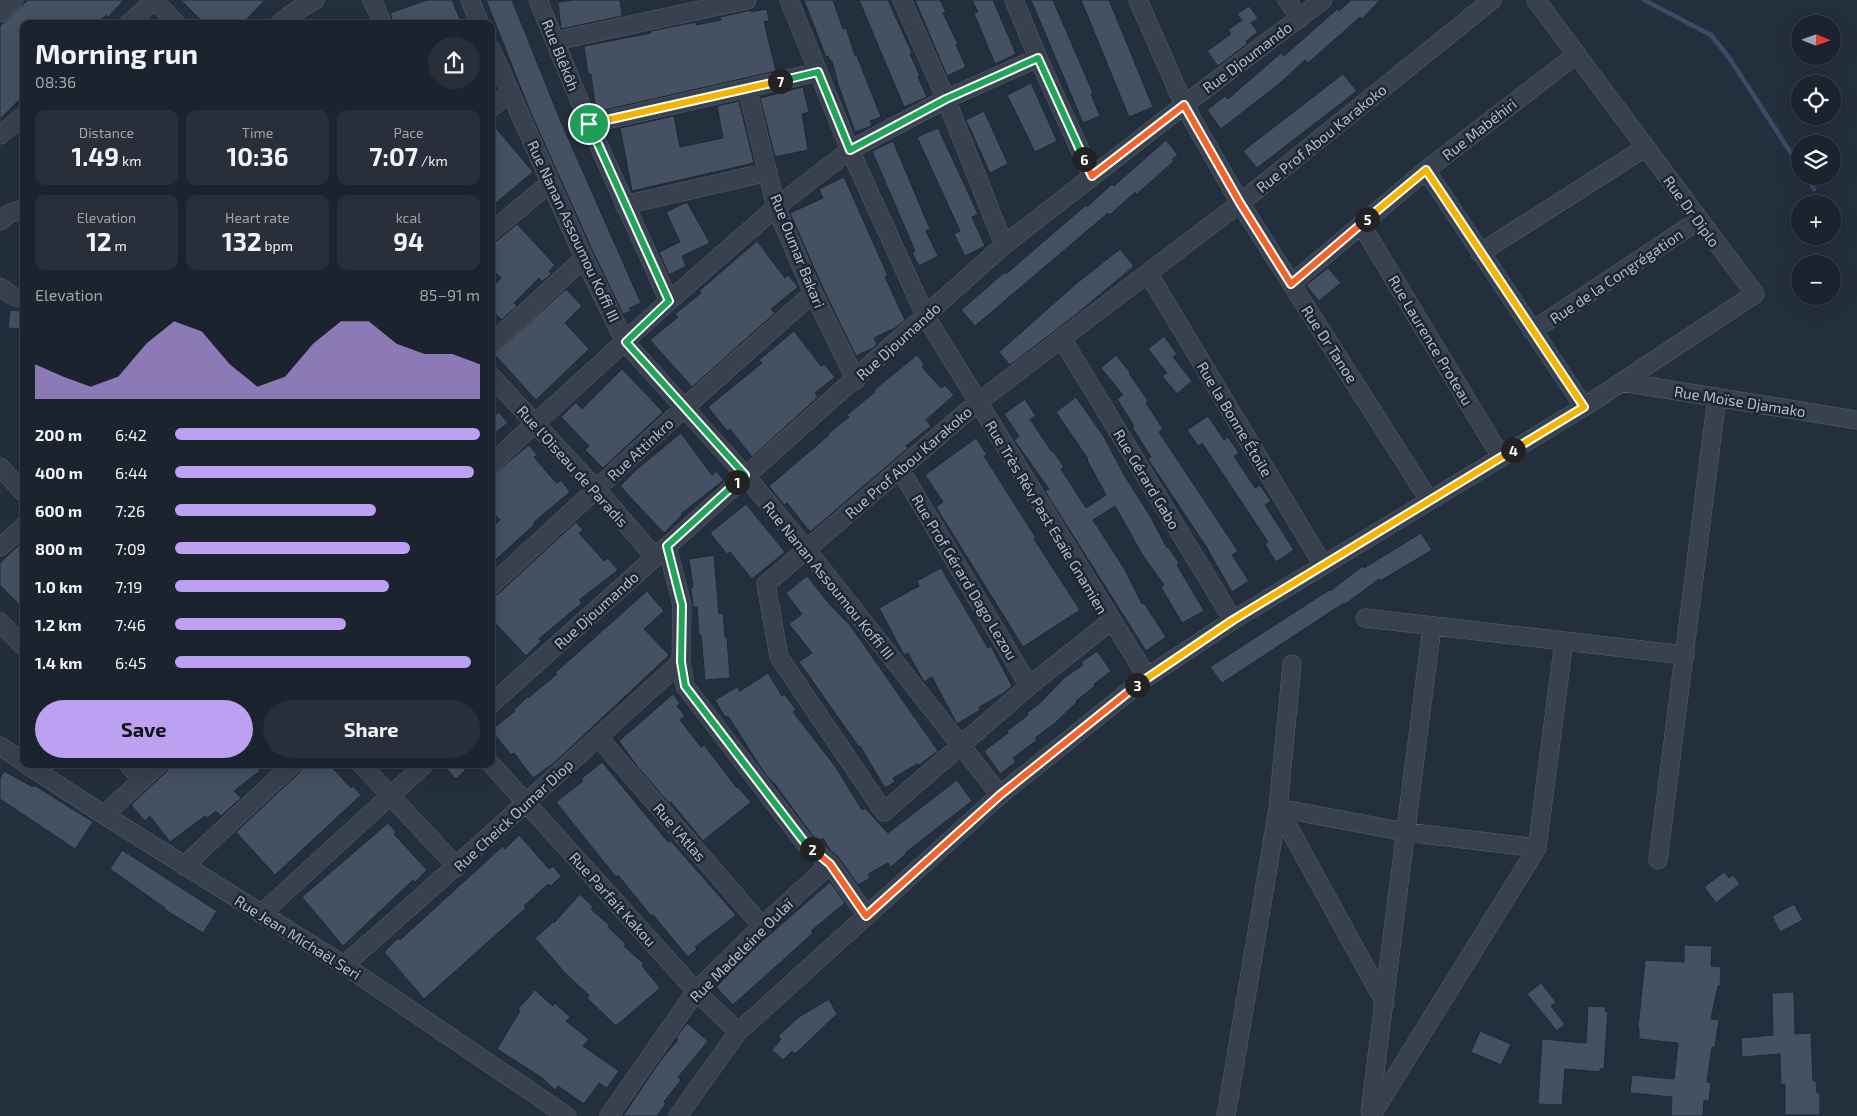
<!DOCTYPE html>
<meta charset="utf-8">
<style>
:root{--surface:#1b232e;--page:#282f3a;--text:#f1f3f6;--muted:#a0a4aa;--line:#39404a;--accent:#bca0f2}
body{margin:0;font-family:"Exo 2",sans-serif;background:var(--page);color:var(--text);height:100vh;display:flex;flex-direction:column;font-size:19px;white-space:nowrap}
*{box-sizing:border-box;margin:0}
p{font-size:16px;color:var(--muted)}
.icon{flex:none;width:28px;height:28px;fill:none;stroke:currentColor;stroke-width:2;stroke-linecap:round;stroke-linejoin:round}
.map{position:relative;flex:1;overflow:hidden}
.panel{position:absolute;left:20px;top:20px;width:475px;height:748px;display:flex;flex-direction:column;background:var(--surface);border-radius:10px;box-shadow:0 5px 20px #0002,0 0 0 1px var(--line)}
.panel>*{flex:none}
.needle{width:32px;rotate:91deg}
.fabs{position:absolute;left:1791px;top:15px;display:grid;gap:10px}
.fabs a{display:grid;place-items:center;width:50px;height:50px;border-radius:50%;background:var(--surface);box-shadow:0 5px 20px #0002,0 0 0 1px var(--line);font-size:25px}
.pin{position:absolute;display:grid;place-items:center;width:42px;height:42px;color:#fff;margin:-21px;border:2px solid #fff;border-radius:50%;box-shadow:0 1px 5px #0007}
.km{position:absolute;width:25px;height:25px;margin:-12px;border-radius:50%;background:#222;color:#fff;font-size:14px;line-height:25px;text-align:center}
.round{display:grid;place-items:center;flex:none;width:52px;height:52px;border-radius:26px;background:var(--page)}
.head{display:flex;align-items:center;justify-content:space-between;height:85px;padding:0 15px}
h1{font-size:28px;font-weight:700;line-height:38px}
.metrics{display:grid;grid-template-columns:repeat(3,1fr);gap:8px;height:85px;padding:5px 15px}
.metrics div{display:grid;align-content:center;border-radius:10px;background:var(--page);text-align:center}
.metrics b{font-size:25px;font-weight:700}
.metrics small{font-size:14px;font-weight:400}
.metrics p{font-size:14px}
.chart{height:140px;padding:10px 15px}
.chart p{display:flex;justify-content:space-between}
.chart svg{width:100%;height:90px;margin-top:5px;fill:var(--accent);opacity:.7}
.action{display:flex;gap:10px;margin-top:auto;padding:10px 15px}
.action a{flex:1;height:58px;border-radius:30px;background:var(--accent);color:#111;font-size:20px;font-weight:700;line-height:58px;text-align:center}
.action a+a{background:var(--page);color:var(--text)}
ul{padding:0 15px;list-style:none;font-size:16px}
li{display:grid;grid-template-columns:80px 60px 1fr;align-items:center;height:38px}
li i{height:12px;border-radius:6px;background:var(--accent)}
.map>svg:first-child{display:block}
</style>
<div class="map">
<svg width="1857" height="1116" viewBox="0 0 1857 1116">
<rect width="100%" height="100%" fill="#242f3e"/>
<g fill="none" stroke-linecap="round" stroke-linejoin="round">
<path stroke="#394c67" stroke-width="4.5" d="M 1644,0 L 1711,35 L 1730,59 L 1800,167
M 1806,176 L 1814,189"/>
</g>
<path fill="#455162" stroke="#1f2835" d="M 28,0 L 124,0 L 108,17 L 106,15 L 97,24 L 24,24 L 24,95 L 0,119 L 0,26 Z
M 181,0 L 265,0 L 242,24 L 205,24 Z
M 427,0 L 452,0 L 462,24 L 394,24 L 390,13 Z
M 486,0 L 512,0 L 561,122 L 641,303 L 629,308 L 631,311 L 623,314 L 594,254 L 530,111 Z
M 574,0 L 620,0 L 622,16 L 561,29 L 558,2 Z
M 804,0 L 833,0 L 843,29 L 846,28 L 855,56 L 857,56 L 881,117 L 870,121 L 872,126 L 855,132 L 838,84 L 832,61 L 830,61 L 828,56 L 826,57 Z
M 859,0 L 888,0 L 912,53 L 910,54 L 920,76 L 918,77 L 927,97 L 904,107 Z
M 915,0 L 940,0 L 946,12 L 943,13 L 958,44 L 956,45 L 966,67 L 947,76 Z
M 972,0 L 993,0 L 1016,54 L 995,64 L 974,13 L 978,12 Z
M 1031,0 L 1053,0 L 1093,93 L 1091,94 L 1100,116 L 1083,123 Z
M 1081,0 L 1109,0 L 1153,107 L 1129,117 Z
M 1351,0 L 1380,0 L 1362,19 L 1360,17 L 1308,63 L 1305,60 L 1279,84 L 1221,129 L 1207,110 L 1225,96 L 1228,99 L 1281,53 L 1284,56 L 1337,9 L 1339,11 Z
M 1249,6 L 1258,18 L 1251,23 L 1258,32 L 1246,41 L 1247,44 L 1218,66 L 1207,51 L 1231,34 L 1228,30 L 1242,20 L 1237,14 Z
M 767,9 L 769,21 L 764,22 L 776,71 L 596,112 L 591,74 L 588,74 L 584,46 L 651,33 L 651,31 L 696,22 L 696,25 L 721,20 L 720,17 L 751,10 L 751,12 Z
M 1343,74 L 1357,91 L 1257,168 L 1243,151 Z
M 1031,83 L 1057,141 L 1035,152 L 1007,95 Z
M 803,87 L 809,112 L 802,114 L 808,150 L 775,157 L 760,98 Z
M 739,101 L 754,163 L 632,191 L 620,128 L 674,116 L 680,147 L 723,138 L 717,106 Z
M 984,111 L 1008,164 L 990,173 L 966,120 Z
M 491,122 L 533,172 L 491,207 Z
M 938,128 L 978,214 L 972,217 L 985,246 L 965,256 L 954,234 L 960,231 L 917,137 Z
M 1166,140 L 1178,155 L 1172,159 L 1174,161 L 1137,194 L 1135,192 L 1110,215 L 1108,213 L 975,326 L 961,310 L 1005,272 L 1006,274 L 1086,205 L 1087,207 L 1112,184 L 1114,186 Z
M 893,141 L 930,229 L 926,231 L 938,256 L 919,266 L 912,253 L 915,251 L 872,151 Z
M 844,177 L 888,276 L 885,277 L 905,320 L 895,328 L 874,338 L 877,344 L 873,348 L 856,356 L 822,286 L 790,213 L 823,198 L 819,189 Z
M 687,202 L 710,243 L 682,256 L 686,266 L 669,275 L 659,252 L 680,242 L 666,212 Z
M 517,224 L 555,265 L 549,271 L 551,274 L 542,282 L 539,278 L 514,303 L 517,306 L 502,320 L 491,309 L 491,289 L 501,278 L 491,268 L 491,242 L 498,240 Z
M 757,241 L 785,278 L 788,275 L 798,287 L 771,309 L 775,313 L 692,387 L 650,340 L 678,317 L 675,314 L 701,293 L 699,291 Z
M 1120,249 L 1134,266 L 1073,317 L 1010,365 L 999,352 L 1077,283 Z
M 1328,268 L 1341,283 L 1319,301 L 1306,285 Z
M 566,289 L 582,306 L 565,323 L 589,349 L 536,400 L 494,354 Z
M 10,310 L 24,311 L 24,329 L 8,328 Z
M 794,331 L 821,366 L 824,364 L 835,377 L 815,393 L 818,397 L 752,457 L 730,429 L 727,431 L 708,407 L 762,363 L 759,360 Z
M 1164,336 L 1177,354 L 1173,357 L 1192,381 L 1177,394 L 1162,376 L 1167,373 L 1148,349 Z
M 917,355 L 924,364 L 922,367 L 941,388 L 945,385 L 954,395 L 926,420 L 931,426 L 906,446 L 908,448 L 810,532 L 787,503 L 784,505 L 769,486 L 829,435 L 828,434 L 849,417 L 847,415 L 875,392 L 874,390 Z
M 1116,355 L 1130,372 L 1129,373 L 1148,401 L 1146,403 L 1163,429 L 1159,432 L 1238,551 L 1232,555 L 1249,581 L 1232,592 L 1207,548 L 1148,459 L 1151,457 L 1132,427 L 1134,426 L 1117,399 L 1123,395 L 1101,368 Z
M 622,369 L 663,412 L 603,468 L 585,450 L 589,446 L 561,417 L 576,402 L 582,409 Z
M 1076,397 L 1104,437 L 1124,475 L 1149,514 L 1167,548 L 1168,547 L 1179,563 L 1177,565 L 1204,611 L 1182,623 L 1161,587 L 1164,585 L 1142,554 L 1115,506 L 1093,520 L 1124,568 L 1142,604 L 1144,603 L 1166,637 L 1146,651 L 1045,491 L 1049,489 L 1014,440 L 1019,436 L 1004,414 L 1025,399 L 1036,416 L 1030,419 L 1052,452 L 1053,451 L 1064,467 L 1061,469 L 1086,508 L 1106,495 L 1087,460 L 1088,459 L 1056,412 Z
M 499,412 L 508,423 L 491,436 L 491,418 Z
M 1208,416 L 1224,440 L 1228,437 L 1239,453 L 1234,456 L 1255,488 L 1260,485 L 1271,501 L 1265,505 L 1294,550 L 1276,562 L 1265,544 L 1268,542 L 1227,480 L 1202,443 L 1198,446 L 1187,430 Z
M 681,433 L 712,475 L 716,471 L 724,480 L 681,514 L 682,515 L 664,533 L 620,486 L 637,469 Z
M 976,438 L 987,455 L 984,456 L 1036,538 L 1034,539 L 1080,610 L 1023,647 L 936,507 L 943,502 L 925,475 Z
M 529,445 L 537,455 L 534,457 L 550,476 L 557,483 L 561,480 L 570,492 L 533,523 L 535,524 L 491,564 L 491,528 L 500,520 L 491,510 L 491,476 Z
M 746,504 L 785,552 L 752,579 L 730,552 L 727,554 L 710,533 Z
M 576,522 L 583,530 L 579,533 L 604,561 L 608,558 L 618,570 L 579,600 L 582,603 L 539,639 L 541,641 L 526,656 L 497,625 L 491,629 L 491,596 L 498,594 Z
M 1421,533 L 1432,550 L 1380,581 L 1379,579 L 1344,605 L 1344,603 L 1222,683 L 1210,667 L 1329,590 L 1330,591 L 1363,566 L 1364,568 Z
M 24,540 L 24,610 L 0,585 L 0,563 Z
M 714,555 L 719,614 L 723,613 L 725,637 L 727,637 L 730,678 L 705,680 L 701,635 L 699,635 L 697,607 L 693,607 L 691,588 L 693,587 L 689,559 Z
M 941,568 L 988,648 L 991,646 L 1012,686 L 1004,693 L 979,707 L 980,710 L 957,724 L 932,677 L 924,682 L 908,653 L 904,655 L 879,608 L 919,586 L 917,581 Z
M 807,576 L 831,606 L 850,625 L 938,751 L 919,765 L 917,764 L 893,778 L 895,782 L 885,788 L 860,746 L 859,747 L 799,662 L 812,653 L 789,624 L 802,614 L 786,593 Z
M 647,591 L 664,611 L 644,629 L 669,655 L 554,763 L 533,778 L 514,753 L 511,755 L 491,730 L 515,711 L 514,710 L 527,697 L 528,698 L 557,674 L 555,673 Z
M 1097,651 L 1111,671 L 1094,684 L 1095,686 L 1076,701 L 1077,702 L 1055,723 L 1035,738 L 1037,740 L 1013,758 L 1016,762 L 1000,774 L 984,751 L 1008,733 L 1007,731 L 1028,715 L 1027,713 L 1040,703 L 1065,677 L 1083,665 L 1081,662 Z
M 768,673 L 782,696 L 784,694 L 796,709 L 793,712 L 835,766 L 862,810 L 865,808 L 888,833 L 957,780 L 972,801 L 905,853 L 906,854 L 891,867 L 888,863 L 868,874 L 870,878 L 858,885 L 839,858 L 830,850 L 823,838 L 819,841 L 813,836 L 774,783 L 773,783 L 763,771 L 728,716 L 725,717 L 715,700 L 737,687 L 740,691 Z
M 673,694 L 680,703 L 677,706 L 685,716 L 680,720 L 701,747 L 704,745 L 737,788 L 738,787 L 751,802 L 703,841 L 671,802 L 669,803 L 637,766 L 619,741 Z
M 602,762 L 668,842 L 670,840 L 736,915 L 695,947 L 697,949 L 688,957 L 653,915 L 651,916 L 618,875 L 616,877 L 556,802 L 583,781 L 581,779 Z
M 172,764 L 255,764 L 260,771 L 234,791 L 241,798 L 221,816 L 216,811 L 207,818 L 205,816 L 170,842 L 150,816 L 145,821 L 131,805 L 166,772 Z
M 303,764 L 329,764 L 351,788 L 353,786 L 361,795 L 275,875 L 236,832 L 300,772 Z
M 442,764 L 471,764 L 456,779 Z
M 4,771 L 33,787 L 34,785 L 93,822 L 75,849 L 0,799 L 0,778 Z
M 388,823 L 396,832 L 394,834 L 427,870 L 415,882 L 413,880 L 343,946 L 302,897 Z
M 519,835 L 549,869 L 553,866 L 561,876 L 551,886 L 548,884 L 524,906 L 526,908 L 424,999 L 384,952 L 398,938 L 400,940 L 503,846 L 505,849 Z
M 122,850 L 217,911 L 203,933 L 164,909 L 165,908 L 110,869 Z
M 1724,872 L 1729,878 L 1733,875 L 1740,884 L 1716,903 L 1704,887 Z
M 830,882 L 845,903 L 811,931 L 813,933 L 733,1005 L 716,987 L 761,942 Z
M 580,894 L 593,907 L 591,909 L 609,925 L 608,927 L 626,944 L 624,946 L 644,964 L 642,966 L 660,988 L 616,1026 L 587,998 L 589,995 L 566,974 L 535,938 L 553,922 L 554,923 Z
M 1794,904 L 1803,920 L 1780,932 L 1772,916 Z
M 1684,945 L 1712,946 L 1711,966 L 1721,967 L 1720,986 L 1718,986 L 1711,1019 L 1719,1020 L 1715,1047 L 1712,1047 L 1707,1082 L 1711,1083 L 1709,1101 L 1704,1101 L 1703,1116 L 1671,1116 L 1672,1097 L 1630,1093 L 1632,1075 L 1674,1079 L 1678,1043 L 1639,1039 L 1639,1029 L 1638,1028 L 1645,960 L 1684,962 Z
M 1541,983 L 1556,1002 L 1551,1006 L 1565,1024 L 1557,1031 L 1527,994 Z
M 535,990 L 553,1006 L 555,1003 L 570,1017 L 566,1021 L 589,1039 L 583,1046 L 619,1071 L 607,1088 L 599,1083 L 584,1104 L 558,1086 L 555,1090 L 541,1077 L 497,1049 L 520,1011 L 518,1009 Z
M 1794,992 L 1795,1034 L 1811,1033 L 1813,1081 L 1816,1081 L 1817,1093 L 1820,1093 L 1820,1115 L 1785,1115 L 1785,1084 L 1781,1085 L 1780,1054 L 1742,1057 L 1741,1038 L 1773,1035 L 1772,993 Z
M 829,999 L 837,1014 L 795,1054 L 792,1051 L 783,1060 L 772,1050 L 781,1039 L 778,1036 L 799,1017 Z
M 1588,1006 L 1606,1007 L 1605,1011 L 1608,1011 L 1604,1069 L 1600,1069 L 1600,1072 L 1565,1069 L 1562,1105 L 1538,1104 L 1542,1039 L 1586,1043 Z
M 687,1023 L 708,1041 L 678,1077 L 681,1080 L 664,1102 L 666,1103 L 657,1116 L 623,1116 L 660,1061 L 678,1040 L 676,1038 Z
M 1480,1031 L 1511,1044 L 1501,1065 L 1471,1052 Z"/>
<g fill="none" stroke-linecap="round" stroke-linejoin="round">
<g stroke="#565f6c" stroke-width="19">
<path id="street" d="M 154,0 L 177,24
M 372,0 L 383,24
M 470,0 L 480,24
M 538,0 L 589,124 L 669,301
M 789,0 L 850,150 L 926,317 L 1147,677
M 902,0 L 946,99 L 1004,245
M 1014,0 L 1038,58 L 1092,176
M 1138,0 L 1184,105 L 1240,203 L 1429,500
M 1287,0 L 1300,18
M 0,13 L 14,0
M 128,24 L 155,0
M 279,24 L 291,14 L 315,0
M 555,41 L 747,0
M 491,49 L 584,258 L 625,342 L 745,475 L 806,549 L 1000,795
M 747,88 L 776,207 L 813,293 L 856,380
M 491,108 L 510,92
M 589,124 L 818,72
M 0,135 L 24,115
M 1426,170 L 1584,407
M 624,205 L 768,172
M 0,221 L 10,213 L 24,209
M 1361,224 L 1501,457
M 491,232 L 550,183
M 1480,253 L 1646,147
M 1148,273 L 1323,565
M 1291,284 L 1426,170 L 1577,54
M 0,287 L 13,296 L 24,299
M 1532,331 L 1699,220
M 1062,339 L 1233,620
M 491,344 L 584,258
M 491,376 L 596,489 L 655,557
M 1622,382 L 1857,420
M 491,464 L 669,301 L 776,207 L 850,150 L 946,99 L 1038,58
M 0,467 L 24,493
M 900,469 L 1029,686
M 667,546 L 682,605 L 681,662 L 685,686 L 805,843 L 830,864 L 867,916
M 0,547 L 24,526
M 491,586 L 684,408 L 813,293
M 1365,618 L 1685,655
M 1111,621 L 1029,686 L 884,812 L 779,657 L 766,584 L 977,403 L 1240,203 L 1492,0
M 0,622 L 24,647
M 491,704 L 1004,245 L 1184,105 L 1323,0
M 598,737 L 762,926
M 0,746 L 24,762
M 26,764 L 104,815 L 344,965 L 567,1116
M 128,764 L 141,780
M 361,764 L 457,867
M 491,764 L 696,991 L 738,1032
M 1278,808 L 1406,832 L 1537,848
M 1278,808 L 1385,1003
M 104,815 L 159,764
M 1658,860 L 1717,397
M 184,866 L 293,764
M 261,914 L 425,764
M 344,965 C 458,866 569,763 681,662
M 1370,1111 L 1432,626
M 609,1116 L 696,991 L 762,926 L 830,864
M 678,1116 L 738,1032 L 1000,795 L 1147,677 L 1233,620 L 1584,407 L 1755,294 L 1536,0
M 1226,1116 L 1278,808 L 1292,664
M 1371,1116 L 1537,848 L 1564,641"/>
</g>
<use href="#street" stroke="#38414e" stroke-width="18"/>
</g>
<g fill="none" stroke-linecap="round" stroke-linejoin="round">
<g stroke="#fff" stroke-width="10">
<path id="split-1" d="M 589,124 L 669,301 L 626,342 L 745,475 L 737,482"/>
</g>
<g stroke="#fff" stroke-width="10">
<path id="split-2" d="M 737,482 L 667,546 L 682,605 L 681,662 L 685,686 L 805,843 L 812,849"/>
</g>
<g stroke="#fff" stroke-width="10">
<path id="split-3" d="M 812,849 L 830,864 L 866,916 L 1000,795 L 1137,685"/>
</g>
<g stroke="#fff" stroke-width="10">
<path id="split-4" d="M 1137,685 L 1233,620 L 1513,450"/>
</g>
<g stroke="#fff" stroke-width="10">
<path id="split-5" d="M 1367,219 L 1426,170 L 1584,407 L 1513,450"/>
</g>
<g stroke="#fff" stroke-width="10">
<path id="split-6" d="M 1084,159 L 1092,176 L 1184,105 L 1240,203 L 1291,284 L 1367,219"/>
</g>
<g stroke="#fff" stroke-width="10">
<path id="split-7" d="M 780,81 L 818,72 L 850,150 L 946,99 L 1038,58 L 1084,159"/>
</g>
<g stroke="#fff" stroke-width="10">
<path id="split-8" d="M 589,124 L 780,81"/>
</g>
<use href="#split-1" stroke="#22a559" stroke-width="6"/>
<use href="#split-2" stroke="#22a559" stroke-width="6"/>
<use href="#split-3" stroke="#f0652b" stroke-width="6"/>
<use href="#split-4" stroke="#f5b400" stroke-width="6"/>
<use href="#split-5" stroke="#f5b400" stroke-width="6"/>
<use href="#split-6" stroke="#f0652b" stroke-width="6"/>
<use href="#split-7" stroke="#22a559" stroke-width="6"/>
<use href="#split-8" stroke="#f5b400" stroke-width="6"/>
</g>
<g text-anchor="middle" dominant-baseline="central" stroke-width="5" stroke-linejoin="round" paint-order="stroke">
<g font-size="15" fill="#b4bcc9" stroke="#1d2633">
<text transform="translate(561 55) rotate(68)">Rue Blêkôh</text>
<text transform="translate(1247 57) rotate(-37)">Rue Djoumando</text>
<text transform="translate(1479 129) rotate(-38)">Rue Mabéhiri</text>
<text transform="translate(1321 138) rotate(-39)">Rue Prof Abou Karakoko</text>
<text transform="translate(1692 211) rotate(54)">Rue Dr Diplo</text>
<text transform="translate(574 231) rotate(65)">Rue Nanan Assoumou Koffi III</text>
<text transform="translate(798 251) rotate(68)">Rue Oumar Bakari</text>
<text transform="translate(1616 276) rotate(-34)">Rue de la Congrégation</text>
<text transform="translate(1431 340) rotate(59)">Rue Laurence Proteau</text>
<text transform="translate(898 341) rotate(-42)">Rue Djoumando</text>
<text transform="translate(1330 344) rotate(57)">Rue Dr Tanoe</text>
<text transform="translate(1740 401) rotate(9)">Rue Moïse Djamako</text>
<text transform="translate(1235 419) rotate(59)">Rue la Bonne Étoile</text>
<text transform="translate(640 449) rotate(-43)">Rue Attinkro</text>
<text transform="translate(908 462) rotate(-41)">Rue Prof Abou Karakoko</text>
<text transform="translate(573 466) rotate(48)">Rue l'Oiseau de Paradis</text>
<text transform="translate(1147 479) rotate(59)">Rue Gérard Gabo</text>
<text transform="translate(1047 517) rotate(59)">Rue Très Rév Past Esaïe Gnamien</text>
<text transform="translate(965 577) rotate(59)">Rue Prof Gérard Dago Lezou</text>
<text transform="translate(829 580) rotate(51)">Rue Nanan Assoumou Koffi III</text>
<text transform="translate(596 610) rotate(-42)">Rue Djoumando</text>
<text transform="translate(513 815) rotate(-43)">Rue Cheick Oumar Diop</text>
<text transform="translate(680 832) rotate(49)">Rue l'Atlas</text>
<text transform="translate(613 899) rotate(48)">Rue Parfait Kakou</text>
<text transform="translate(298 937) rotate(32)">Rue Jean Michaël Seri</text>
<text transform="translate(741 950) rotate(-45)">Rue Madeleine Oulaï</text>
</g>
</g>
</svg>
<div class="fabs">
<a><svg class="needle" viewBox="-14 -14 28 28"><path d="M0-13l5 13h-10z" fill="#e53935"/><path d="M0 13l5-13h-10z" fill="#a0a4aa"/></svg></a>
<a><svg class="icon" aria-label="locate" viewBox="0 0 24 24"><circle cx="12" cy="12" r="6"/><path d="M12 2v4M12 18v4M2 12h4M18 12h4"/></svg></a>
<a><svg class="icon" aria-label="layers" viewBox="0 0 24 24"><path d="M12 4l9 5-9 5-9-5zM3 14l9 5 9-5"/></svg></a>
<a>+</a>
<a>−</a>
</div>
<div class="pin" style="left:589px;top:124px;background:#1e9e55"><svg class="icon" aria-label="arrive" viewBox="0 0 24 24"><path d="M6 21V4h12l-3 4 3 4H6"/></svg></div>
<b class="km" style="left:737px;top:482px">1</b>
<b class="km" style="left:812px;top:849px">2</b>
<b class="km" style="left:1137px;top:685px">3</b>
<b class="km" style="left:1513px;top:450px">4</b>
<b class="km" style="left:1367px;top:219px">5</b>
<b class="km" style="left:1084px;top:159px">6</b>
<b class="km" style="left:780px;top:81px">7</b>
<section class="panel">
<div class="head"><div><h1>Morning run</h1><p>08:36</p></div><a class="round"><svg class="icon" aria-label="share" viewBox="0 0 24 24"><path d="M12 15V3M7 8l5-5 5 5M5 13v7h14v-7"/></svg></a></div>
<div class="metrics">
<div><p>Distance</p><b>1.49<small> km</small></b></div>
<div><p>Time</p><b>10:36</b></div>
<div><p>Pace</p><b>7:07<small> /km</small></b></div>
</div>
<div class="metrics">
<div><p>Elevation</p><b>12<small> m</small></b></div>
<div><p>Heart rate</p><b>132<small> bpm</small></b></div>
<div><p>kcal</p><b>94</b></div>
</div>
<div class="chart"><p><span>Elevation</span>85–91 m</p>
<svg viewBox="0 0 160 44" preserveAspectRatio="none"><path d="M0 44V27L10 33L20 38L30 33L40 17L50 6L60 11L70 27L80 38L90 33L100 17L110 6L120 6L130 17L140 22L150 22L160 27V44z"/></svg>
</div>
<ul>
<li><b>200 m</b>6:42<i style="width:100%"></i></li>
<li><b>400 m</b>6:44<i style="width:98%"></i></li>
<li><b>600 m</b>7:26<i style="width:66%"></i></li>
<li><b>800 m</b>7:09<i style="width:77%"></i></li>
<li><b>1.0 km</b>7:19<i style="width:70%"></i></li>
<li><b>1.2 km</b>7:46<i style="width:56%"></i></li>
<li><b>1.4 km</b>6:45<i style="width:97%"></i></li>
</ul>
<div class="action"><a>Save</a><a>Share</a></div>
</section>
</div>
